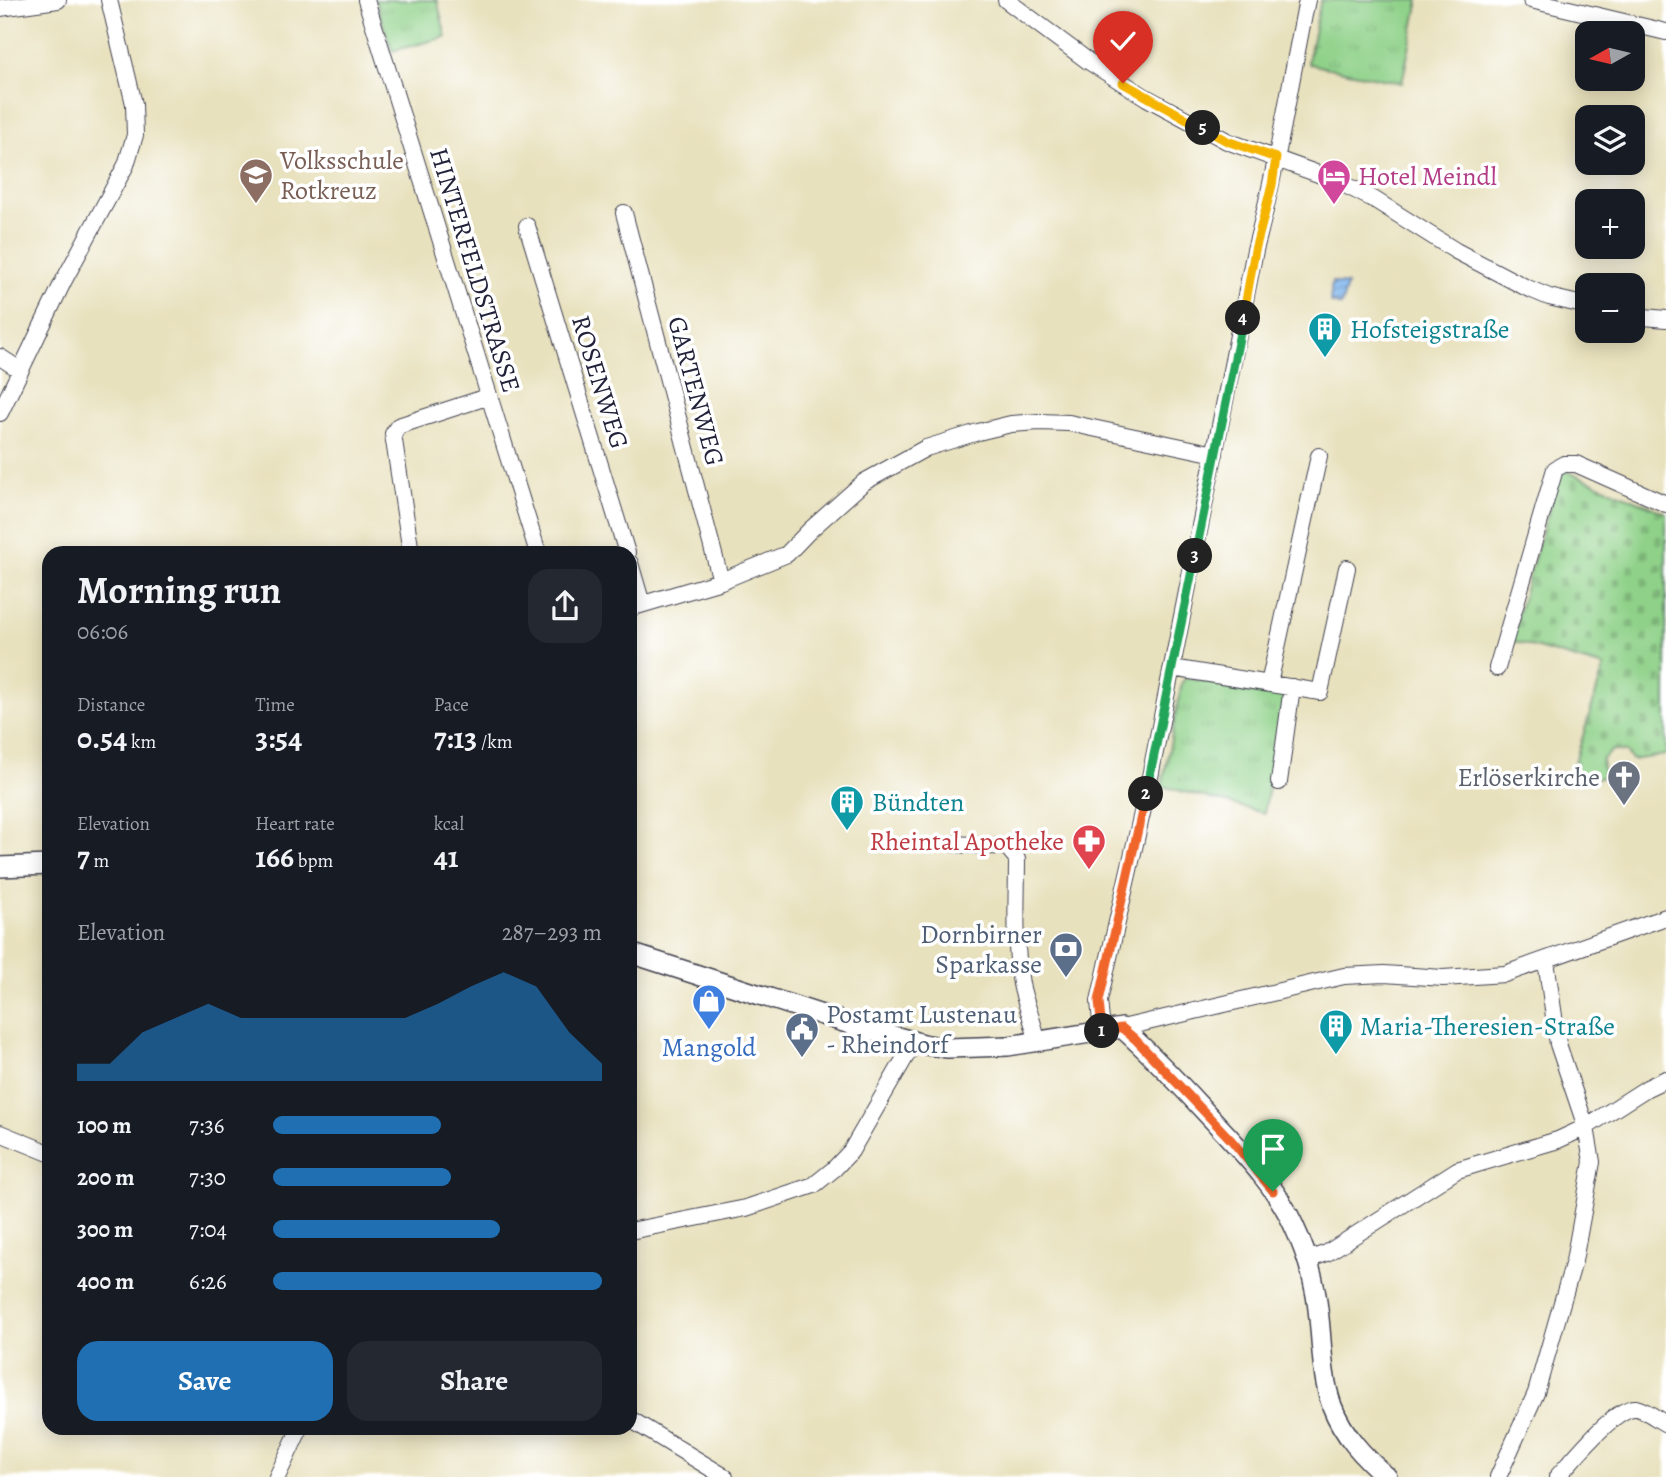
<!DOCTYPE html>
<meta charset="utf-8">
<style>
:root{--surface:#171b24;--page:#242831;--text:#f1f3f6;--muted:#9ea1a6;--accent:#1f6fb2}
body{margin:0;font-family:Alegreya,serif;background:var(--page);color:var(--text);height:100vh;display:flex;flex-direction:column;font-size:26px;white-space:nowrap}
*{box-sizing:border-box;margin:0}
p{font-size:23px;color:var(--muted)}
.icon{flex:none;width:38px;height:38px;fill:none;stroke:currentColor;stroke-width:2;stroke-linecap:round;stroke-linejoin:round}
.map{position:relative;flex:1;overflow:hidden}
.panel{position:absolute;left:42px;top:546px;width:595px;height:889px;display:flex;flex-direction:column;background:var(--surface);border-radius:21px;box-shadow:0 4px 18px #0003}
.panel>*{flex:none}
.needle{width:46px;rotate:262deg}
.tools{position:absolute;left:1575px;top:21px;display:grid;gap:14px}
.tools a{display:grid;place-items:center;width:70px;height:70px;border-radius:14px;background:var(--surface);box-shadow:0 4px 18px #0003;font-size:35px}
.pin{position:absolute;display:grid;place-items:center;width:60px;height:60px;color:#fff;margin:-72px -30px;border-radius:50% 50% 50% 0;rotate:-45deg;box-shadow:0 0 7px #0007}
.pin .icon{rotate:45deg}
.km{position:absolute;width:35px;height:35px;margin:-18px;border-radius:50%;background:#222;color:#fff;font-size:19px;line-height:35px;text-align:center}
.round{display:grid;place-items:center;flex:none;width:74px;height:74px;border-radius:21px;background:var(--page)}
.summary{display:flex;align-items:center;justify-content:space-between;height:119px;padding:0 35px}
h1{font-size:38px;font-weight:700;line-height:52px}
.metrics{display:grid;grid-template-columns:repeat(3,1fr);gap:10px;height:119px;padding:7px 35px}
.metrics div{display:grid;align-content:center}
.metrics b{font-size:30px;font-weight:700}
.metrics small{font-size:19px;font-weight:400}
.metrics p{font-size:19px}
.chart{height:196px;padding:14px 35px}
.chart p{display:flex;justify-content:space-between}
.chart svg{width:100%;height:126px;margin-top:7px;fill:var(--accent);opacity:.7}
.action{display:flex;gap:14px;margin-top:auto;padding:14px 35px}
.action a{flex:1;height:80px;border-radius:21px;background:var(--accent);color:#fff;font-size:28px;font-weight:700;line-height:80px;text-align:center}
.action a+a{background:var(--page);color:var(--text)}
ul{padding:0 35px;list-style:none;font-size:23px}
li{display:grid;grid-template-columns:112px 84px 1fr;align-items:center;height:52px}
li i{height:18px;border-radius:9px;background:var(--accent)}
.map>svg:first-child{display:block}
</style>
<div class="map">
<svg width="1666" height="1477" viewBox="0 0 1666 1477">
<defs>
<pattern id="grass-tufts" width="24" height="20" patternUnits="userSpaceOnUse" patternTransform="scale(1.75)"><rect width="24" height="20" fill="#8fd189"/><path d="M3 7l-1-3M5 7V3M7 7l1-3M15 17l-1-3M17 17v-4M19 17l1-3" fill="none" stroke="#7bb377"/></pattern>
<pattern id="cemetery-stones" width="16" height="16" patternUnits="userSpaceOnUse" patternTransform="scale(1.75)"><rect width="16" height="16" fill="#8fd189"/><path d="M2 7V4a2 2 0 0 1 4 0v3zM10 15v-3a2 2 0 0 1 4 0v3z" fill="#7bb377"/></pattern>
<pattern id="water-rules" width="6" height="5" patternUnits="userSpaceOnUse" patternTransform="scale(1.75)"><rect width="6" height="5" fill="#7eb6ee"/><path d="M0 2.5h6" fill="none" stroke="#6794c2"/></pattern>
</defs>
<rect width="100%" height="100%" fill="#fff"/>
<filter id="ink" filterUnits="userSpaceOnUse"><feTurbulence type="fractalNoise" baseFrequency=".0143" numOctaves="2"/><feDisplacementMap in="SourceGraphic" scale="14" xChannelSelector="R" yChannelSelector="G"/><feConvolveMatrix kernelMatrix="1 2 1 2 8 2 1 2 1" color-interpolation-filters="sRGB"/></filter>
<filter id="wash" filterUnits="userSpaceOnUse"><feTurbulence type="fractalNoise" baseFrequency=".00686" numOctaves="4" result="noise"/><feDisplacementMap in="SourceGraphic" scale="28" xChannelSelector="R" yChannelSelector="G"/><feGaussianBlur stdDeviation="1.57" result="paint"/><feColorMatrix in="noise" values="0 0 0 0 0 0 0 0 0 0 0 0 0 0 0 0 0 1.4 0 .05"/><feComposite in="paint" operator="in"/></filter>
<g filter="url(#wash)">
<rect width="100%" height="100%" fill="#e8e1bd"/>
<path fill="url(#grass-tufts)" stroke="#587a62" stroke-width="2" d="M 375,0 L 437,0 L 446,37 L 392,51 Z
M 1321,0 L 1419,0 L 1402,83 L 1309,64 L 1308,61 Z
M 1186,678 L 1281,693 L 1285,699 L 1264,813 L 1162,786 L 1182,682 Z"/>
<path fill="url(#cemetery-stones)" stroke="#587a62" stroke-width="2" d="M 1561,469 L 1666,513 L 1666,755 L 1632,760 L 1626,752 L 1612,750 L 1602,760 L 1604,777 L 1584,779 L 1571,775 L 1604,667 L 1510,640 Z"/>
<path fill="url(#water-rules)" stroke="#506c94" stroke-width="2" d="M 1332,282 L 1347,285 L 1341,306 L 1330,302 Z"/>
</g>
<g filter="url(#ink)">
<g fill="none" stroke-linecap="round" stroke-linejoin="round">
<g stroke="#403f4e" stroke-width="18">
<path id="minor" d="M 366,0 L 538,553
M 1006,0 L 1088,61 L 1147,98 L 1227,141 L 1335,180 L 1375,200 L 1456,251 L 1525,287 L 1549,297 L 1587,306
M 1531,0 L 1666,32
M 0,8 L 58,0
M 624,213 L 721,581
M 527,226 L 627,553
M 1633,316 L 1666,319
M 0,357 L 20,370
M 0,413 L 63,282 L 126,165 L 135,135 L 134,104 L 109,0
M 411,553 L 393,434 L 398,426 L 487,397
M 630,563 L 642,604
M 630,608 L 721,581 L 787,554 L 810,530 L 864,482 L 926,448 L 978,432 L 1011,424 L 1039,422 L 1069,423 L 1215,454
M 1172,668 L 1320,692 L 1347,568
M 1497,668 L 1555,469 L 1564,464 L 1576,464 L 1666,504
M 1269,684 L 1319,456
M 1279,782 L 1292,687
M 954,844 L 1007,847 L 1017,859 C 1017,900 1014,943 1021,984 C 1025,1004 1034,1021 1037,1042
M 1122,1028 L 1344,976 L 1384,974 L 1443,978 L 1505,974 L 1666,917
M 1102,1031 L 1099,1001 L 1148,787 L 1255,250 C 1277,168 1290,83 1307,0
M 0,1133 L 49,1153
M 630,1231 L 746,1208 L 814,1185 L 834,1169 L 851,1151 L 914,1042
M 1307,1260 L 1327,1253 L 1457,1170 L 1558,1140 L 1586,1127 L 1647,1088 L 1666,1079
M 630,1419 L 725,1477
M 277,1477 L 300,1428
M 1498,1477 L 1536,1393 L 1574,1261 L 1592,1162 L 1586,1127 L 1558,1044 L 1546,961
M 1557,1477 C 1572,1461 1615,1406 1636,1408 C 1646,1410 1657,1419 1666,1424"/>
</g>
<g stroke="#403f4e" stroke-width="22">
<path id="major" d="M 0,867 L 49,865
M 630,953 L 856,1026 L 927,1045 L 948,1048 L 1008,1046 L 1122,1028 C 1154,1056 1183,1088 1212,1119 C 1241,1151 1275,1184 1293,1224 C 1303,1245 1311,1268 1315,1290 C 1323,1328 1319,1369 1332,1406 C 1343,1435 1364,1457 1387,1477"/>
</g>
<use href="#minor" stroke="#fff" stroke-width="16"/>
<use href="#major" stroke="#fff" stroke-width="19"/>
</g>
</g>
<g fill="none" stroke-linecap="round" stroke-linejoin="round" filter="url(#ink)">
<g stroke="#fff" stroke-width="14">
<path id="split-1" d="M 1102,1031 L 1122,1028 L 1135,1039 L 1232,1141 L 1273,1191"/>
</g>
<g stroke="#fff" stroke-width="14">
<path id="split-2" d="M 1102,1031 L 1099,1001 L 1146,794"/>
</g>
<g stroke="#fff" stroke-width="14">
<path id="split-3" d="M 1146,794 L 1195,556"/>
</g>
<g stroke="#fff" stroke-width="14">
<path id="split-4" d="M 1195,556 L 1243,318"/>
</g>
<g stroke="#fff" stroke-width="14">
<path id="split-5" d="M 1203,128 L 1227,141 L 1276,158 L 1272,185 L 1255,250 L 1243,318"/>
</g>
<g stroke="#fff" stroke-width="14">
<path id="split-6" d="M 1123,83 L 1203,128"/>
</g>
<use href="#split-1" stroke="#f0652b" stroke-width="9"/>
<use href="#split-2" stroke="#f0652b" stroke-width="9"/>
<use href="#split-3" stroke="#22a559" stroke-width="9"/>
<use href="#split-4" stroke="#22a559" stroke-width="9"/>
<use href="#split-5" stroke="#f5b400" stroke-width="9"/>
<use href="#split-6" stroke="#f5b400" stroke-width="9"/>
</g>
<defs>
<g id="school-pin" transform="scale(1.75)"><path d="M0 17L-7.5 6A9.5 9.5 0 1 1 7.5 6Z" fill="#8d6e63" stroke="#fff"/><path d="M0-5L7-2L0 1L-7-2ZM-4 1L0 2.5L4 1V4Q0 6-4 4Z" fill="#fff"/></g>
<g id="hotel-pin" transform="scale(1.75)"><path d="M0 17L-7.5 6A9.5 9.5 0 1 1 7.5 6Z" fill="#d1479c" stroke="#fff"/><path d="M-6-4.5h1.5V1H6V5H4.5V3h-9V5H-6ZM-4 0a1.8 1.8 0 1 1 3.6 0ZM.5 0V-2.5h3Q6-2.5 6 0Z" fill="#fff"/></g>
<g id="building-pin" transform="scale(1.75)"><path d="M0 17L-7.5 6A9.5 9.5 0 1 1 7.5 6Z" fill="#0f9aa8" stroke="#fff"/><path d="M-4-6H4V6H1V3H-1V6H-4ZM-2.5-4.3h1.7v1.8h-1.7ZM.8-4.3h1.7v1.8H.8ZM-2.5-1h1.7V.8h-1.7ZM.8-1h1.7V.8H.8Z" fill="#fff"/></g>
<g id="church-pin" transform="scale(1.75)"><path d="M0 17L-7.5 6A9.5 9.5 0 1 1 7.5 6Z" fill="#6b7280" stroke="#fff"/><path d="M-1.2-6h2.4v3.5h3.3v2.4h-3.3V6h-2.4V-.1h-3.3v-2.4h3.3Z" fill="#fff"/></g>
<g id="pharmacy-pin" transform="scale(1.75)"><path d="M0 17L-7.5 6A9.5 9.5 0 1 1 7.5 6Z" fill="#e0444e" stroke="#fff"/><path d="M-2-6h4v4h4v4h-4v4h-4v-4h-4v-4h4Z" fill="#fff"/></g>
<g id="bank-pin" transform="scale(1.75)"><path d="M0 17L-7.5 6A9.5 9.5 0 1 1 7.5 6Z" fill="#5c6f8a" stroke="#fff"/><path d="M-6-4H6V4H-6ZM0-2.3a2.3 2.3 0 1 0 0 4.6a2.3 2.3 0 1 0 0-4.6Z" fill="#fff"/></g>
<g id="shop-pin" transform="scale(1.75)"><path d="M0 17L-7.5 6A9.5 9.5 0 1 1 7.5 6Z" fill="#3f7fe0" stroke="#fff"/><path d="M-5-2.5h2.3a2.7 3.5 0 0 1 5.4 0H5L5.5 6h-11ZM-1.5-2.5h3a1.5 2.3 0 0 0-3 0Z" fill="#fff"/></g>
<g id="civic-pin" transform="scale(1.75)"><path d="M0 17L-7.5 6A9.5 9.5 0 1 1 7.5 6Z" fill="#5c6f8a" stroke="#fff"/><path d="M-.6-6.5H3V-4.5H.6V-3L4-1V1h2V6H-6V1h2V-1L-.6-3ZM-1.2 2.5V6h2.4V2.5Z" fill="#fff"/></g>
</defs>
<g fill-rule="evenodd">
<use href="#school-pin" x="256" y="175"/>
<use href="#hotel-pin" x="1334" y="176"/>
<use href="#building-pin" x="1325" y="329"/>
<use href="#church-pin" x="1624" y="777"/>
<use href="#building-pin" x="847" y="802"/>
<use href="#pharmacy-pin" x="1089" y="841"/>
<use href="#bank-pin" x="1066" y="949"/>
<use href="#shop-pin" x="709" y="1001"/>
<use href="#building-pin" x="1336" y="1026"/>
<use href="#civic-pin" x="802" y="1029"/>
</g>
<g text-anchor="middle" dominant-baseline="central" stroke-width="7" stroke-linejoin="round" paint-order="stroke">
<g font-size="26" fill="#785e54" stroke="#fff" text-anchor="start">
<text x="280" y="160">Volksschule<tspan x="280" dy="30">Rotkreuz</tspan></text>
</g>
<g font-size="26" fill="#b23c85" stroke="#fff" text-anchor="start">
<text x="1358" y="176">Hotel Meindl</text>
</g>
<g font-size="26" fill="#22223b" stroke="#fff">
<text transform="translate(475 270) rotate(73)">HINTERFELDSTRASSE</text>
<text transform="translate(600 382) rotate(73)">ROSENWEG</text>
<text transform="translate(696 391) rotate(75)">GARTENWEG</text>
</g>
<g font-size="26" fill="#0d838f" stroke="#fff" text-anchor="start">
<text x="1350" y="329">Hofsteigstraße</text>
<text x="872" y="802">Bündten</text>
<text x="1360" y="1026">Maria-Theresien-Straße</text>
</g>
<g font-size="26" fill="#5b616d" stroke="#fff" text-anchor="end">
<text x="1600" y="777">Erlöserkirche</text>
</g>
<g font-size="26" fill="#be3a42" stroke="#fff" text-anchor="end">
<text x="1064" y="841">Rheintal Apotheke</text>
</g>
<g font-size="26" fill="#4e5e75" stroke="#fff" text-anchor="end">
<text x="1042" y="934">Dornbirner<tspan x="1042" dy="30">Sparkasse</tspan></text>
<text x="826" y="1014" text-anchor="start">Postamt Lustenau<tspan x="826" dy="30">- Rheindorf</tspan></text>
</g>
<g font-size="26" fill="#366cbe" stroke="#fff">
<text x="709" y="1047">Mangold</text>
</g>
</g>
</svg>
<div class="tools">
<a><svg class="needle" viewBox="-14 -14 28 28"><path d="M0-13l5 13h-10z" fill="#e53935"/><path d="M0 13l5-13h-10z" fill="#9ea1a6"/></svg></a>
<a><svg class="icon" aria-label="layers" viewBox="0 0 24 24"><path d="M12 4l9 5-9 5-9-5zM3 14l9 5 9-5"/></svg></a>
<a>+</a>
<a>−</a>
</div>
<div class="pin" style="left:1273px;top:1191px;background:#1e9e55"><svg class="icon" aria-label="arrive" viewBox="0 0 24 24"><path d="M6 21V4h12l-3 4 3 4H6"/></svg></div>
<div class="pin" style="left:1123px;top:83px;background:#d93025"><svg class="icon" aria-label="check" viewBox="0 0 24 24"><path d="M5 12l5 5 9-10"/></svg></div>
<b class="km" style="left:1102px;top:1031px">1</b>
<b class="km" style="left:1146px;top:794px">2</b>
<b class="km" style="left:1195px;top:556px">3</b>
<b class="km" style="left:1243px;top:318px">4</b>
<b class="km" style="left:1203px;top:128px">5</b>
<section class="panel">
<div class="summary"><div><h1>Morning run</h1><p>06:06</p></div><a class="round"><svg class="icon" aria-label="share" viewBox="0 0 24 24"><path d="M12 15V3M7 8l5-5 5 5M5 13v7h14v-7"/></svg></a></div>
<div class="metrics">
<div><p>Distance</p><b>0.54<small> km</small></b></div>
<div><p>Time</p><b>3:54</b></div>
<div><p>Pace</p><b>7:13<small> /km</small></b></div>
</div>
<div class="metrics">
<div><p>Elevation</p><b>7<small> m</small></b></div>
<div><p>Heart rate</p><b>166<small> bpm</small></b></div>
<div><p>kcal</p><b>41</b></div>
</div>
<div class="chart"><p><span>Elevation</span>287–293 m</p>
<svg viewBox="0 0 160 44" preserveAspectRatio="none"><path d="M0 44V38L10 38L20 27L30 22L40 17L50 22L60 22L70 22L80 22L90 22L100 22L110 17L120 11L130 6L140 11L150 27L160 38V44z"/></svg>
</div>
<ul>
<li><b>100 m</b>7:36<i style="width:51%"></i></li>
<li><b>200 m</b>7:30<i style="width:54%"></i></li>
<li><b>300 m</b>7:04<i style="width:69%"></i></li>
<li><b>400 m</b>6:26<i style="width:100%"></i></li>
</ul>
<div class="action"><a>Save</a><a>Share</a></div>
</section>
</div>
